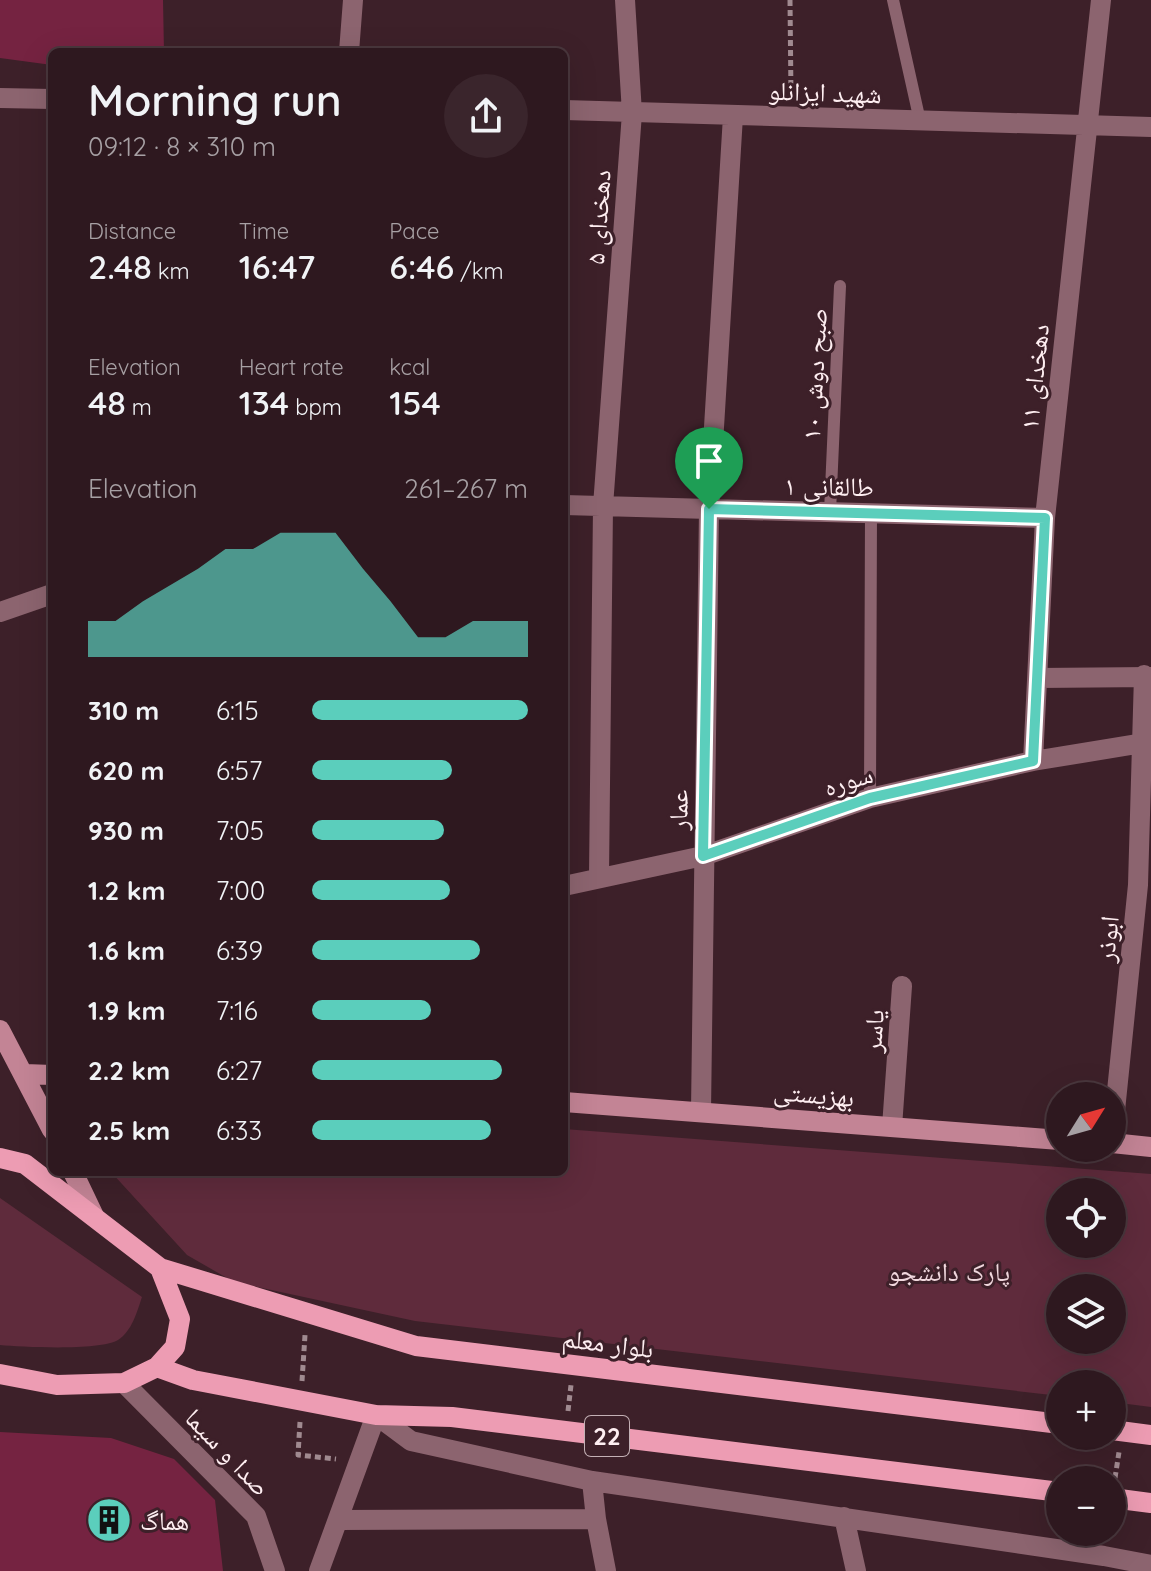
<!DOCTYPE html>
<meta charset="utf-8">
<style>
:root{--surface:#2e181f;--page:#3a252c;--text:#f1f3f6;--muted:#a7a0a4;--line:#49373d;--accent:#5bcebc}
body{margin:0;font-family:Quicksand,"Noto Naskh Arabic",sans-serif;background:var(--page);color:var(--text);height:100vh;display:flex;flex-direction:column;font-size:30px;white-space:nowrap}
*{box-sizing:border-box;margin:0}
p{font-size:26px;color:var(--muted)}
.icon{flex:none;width:44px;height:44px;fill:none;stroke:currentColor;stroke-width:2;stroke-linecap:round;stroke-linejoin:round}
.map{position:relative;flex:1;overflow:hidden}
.side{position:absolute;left:48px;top:48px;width:520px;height:1128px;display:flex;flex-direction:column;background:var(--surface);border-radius:12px;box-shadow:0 8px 32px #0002,0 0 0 2px var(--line)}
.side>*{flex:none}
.needle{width:52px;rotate:53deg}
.buttons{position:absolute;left:1046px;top:1082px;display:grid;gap:16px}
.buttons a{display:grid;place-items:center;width:80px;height:80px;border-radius:50%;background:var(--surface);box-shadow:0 8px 32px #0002,0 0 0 2px var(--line);font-size:40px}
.pin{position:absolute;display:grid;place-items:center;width:68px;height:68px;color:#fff;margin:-82px -34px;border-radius:50% 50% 50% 0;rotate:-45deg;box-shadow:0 0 8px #0007}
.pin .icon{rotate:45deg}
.round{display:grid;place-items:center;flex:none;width:84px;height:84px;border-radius:42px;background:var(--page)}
.summary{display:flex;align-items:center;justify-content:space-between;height:136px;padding:0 40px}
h1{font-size:44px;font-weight:600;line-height:60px}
.metrics{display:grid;grid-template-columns:repeat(3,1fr);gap:12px;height:136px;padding:8px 40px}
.metrics div{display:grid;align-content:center}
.metrics b{font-size:34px;font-weight:600}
.metrics small{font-size:22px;font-weight:400}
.metrics p{font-size:22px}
.chart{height:224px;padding:16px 40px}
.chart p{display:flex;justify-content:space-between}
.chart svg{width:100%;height:144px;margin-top:8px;fill:var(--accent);opacity:.7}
ul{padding:0 40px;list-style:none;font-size:26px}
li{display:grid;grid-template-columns:128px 96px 1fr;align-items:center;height:60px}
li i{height:20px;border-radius:10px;background:var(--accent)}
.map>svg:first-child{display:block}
</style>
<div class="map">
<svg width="1151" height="1571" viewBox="0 0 1151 1571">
<rect width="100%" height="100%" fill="#3d2029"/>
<path fill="#5f2b3c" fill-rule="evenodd" d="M 564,1129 L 1151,1174 L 1151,1407 L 1112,1402 L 1112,1384 L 1060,1384 L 1060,1396 L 415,1321 L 234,1282 L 187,1255 L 111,1172 L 564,1172 ZM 1060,1192 L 1112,1192 L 1112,1244 L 1060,1244 ZM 1060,1288 L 1112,1288 L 1112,1340 L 1060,1340 Z
M 0,1198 L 142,1297 C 137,1312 132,1331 118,1340 C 100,1351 23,1347 0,1345 Z"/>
<path fill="#752341" d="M 0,0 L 163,0 L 164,52 L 52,52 L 52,65 L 0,58 Z
M 0,1432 L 111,1438 L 174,1459 L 215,1500 L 223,1571 L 0,1571 Z"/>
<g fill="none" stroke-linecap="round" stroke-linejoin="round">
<path stroke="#a08a90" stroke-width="5" stroke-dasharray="6 4" stroke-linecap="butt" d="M 790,0 L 791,96
M 302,1381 L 305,1335
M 568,1411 L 571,1385
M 300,1422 L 298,1455 L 336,1459
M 1115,1478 L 1119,1452"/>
<path stroke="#8c646f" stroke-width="12" d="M 893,0 L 920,121
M 830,512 L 840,286
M 870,798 L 871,512"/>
<path stroke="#8c646f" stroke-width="20" d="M 349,52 L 353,0
M 0,98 L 52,99
M 564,110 L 1151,127
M 564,505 L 1045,518
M 0,612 L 52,594
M 1038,678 L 1151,677
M 1033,761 L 1045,518 L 1101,0
M 599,877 L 603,506 L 632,113 L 625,0
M 564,886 L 703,856 L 870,798 L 1033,761 L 1143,743 L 1151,738
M 701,1111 L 709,509 L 733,116
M 892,1127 L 902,986
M 1112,1140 L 1138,885 L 1144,675
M 124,1383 L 256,1516 L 275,1571
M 592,1481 L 596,1519 L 606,1571
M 844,1517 L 856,1571
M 339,1520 L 596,1519
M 319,1571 L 376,1415 L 411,1441 L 592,1481 L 1104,1556 L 1151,1565"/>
<path stroke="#c38495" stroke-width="20" d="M 0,1030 L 52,1130
M 25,1074 L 52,1075
M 564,1102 L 1060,1140
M 1112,1143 L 1151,1147
M 73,1172 L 94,1216"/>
<path stroke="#ed9cb3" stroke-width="20" d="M 0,1158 L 25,1164 L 160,1268 L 180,1319 L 175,1347 L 157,1367 L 124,1383 L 57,1385 L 0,1374
M 160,1268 L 416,1346 L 1060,1424
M 157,1367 L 193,1380 L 376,1415 L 452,1417 L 1060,1492
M 1112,1430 L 1151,1435
M 1112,1498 L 1151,1503"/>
</g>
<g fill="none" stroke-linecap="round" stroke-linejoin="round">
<g stroke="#fff" stroke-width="16">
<path id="route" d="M 709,509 L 1045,518 L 1033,761 L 870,798 L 703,856 Z"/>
</g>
<use href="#route" stroke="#5bcebc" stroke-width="10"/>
</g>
<defs>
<g id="building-disc" transform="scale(2.3)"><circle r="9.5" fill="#5bcebc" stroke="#3d2029"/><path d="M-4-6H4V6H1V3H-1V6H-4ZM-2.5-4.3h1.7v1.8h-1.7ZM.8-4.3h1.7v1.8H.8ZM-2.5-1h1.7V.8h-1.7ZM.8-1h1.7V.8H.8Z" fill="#111"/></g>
</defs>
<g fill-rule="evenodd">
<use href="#building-disc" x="109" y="1520"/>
</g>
<g text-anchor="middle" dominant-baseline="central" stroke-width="6" stroke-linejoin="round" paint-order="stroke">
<rect fill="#3d2029" stroke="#c4b0b5" stroke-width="2" x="585" y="1416" width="44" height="40" rx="6"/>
<g font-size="24" font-weight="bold" fill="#feeef1">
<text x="607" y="1436">22</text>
</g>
<g font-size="26" fill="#feeef1" stroke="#3d2029">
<text transform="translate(825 92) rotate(2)">شهید ایزانلو</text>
<text transform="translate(598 217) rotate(-86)">دهخدای ۵</text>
<text transform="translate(814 374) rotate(-87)">صبح دوش ۱۰</text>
<text transform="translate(1034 377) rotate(-84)">دهخدای ۱۱</text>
<text transform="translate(829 486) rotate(1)">طالقانی ۱</text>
<text transform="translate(848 780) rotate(-17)">سوره</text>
<text transform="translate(678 810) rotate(-89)">عمار</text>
<text transform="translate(1107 939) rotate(-84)">ابوذر</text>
<text transform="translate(873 1031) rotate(-86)">یاسر</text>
<text transform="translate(814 1094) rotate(5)">بهزیستی</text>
<text transform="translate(608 1343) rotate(7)">بلوار معلم</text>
<text transform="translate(228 1452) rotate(46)">صدا و سیما</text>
</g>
<g font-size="26" fill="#f0d7dd" stroke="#3d2029">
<text x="949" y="1271">پارک دانشجو</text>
</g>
<g font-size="26" fill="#feeef1" stroke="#3d2029" text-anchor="start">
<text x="140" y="1520">هماگ</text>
</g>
</g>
</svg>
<div class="buttons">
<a><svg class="needle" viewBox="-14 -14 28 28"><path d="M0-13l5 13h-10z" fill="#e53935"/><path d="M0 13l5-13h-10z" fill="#a7a0a4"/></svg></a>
<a><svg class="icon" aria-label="locate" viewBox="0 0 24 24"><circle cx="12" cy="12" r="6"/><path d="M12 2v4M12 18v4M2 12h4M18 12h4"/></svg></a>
<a><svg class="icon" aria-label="layers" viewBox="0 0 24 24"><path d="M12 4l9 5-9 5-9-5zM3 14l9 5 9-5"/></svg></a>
<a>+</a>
<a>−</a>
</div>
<div class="pin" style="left:709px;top:509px;background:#1e9e55"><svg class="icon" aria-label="arrive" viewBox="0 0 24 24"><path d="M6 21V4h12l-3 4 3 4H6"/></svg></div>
<section class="side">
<div class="summary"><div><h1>Morning run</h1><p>09:12 · 8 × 310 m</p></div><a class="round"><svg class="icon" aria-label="share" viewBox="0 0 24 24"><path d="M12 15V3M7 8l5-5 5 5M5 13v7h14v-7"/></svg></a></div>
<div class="metrics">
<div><p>Distance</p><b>2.48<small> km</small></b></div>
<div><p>Time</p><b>16:47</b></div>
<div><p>Pace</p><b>6:46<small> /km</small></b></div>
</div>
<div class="metrics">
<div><p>Elevation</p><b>48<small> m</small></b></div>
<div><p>Heart rate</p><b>134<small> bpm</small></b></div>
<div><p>kcal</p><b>154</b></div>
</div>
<div class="chart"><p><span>Elevation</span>261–267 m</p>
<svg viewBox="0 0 160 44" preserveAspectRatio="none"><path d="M0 44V33L10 33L20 27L30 22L40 17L50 11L60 11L70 6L80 6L90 6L100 17L110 27L120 38L130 38L140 33L150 33L160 33V44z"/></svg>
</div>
<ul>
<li><b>310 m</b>6:15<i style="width:100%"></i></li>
<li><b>620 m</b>6:57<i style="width:65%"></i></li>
<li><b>930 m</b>7:05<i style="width:61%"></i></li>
<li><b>1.2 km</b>7:00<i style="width:64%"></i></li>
<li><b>1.6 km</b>6:39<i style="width:78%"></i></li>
<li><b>1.9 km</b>7:16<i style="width:55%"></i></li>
<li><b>2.2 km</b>6:27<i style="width:88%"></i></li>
<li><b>2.5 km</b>6:33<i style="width:83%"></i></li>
</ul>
</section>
</div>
